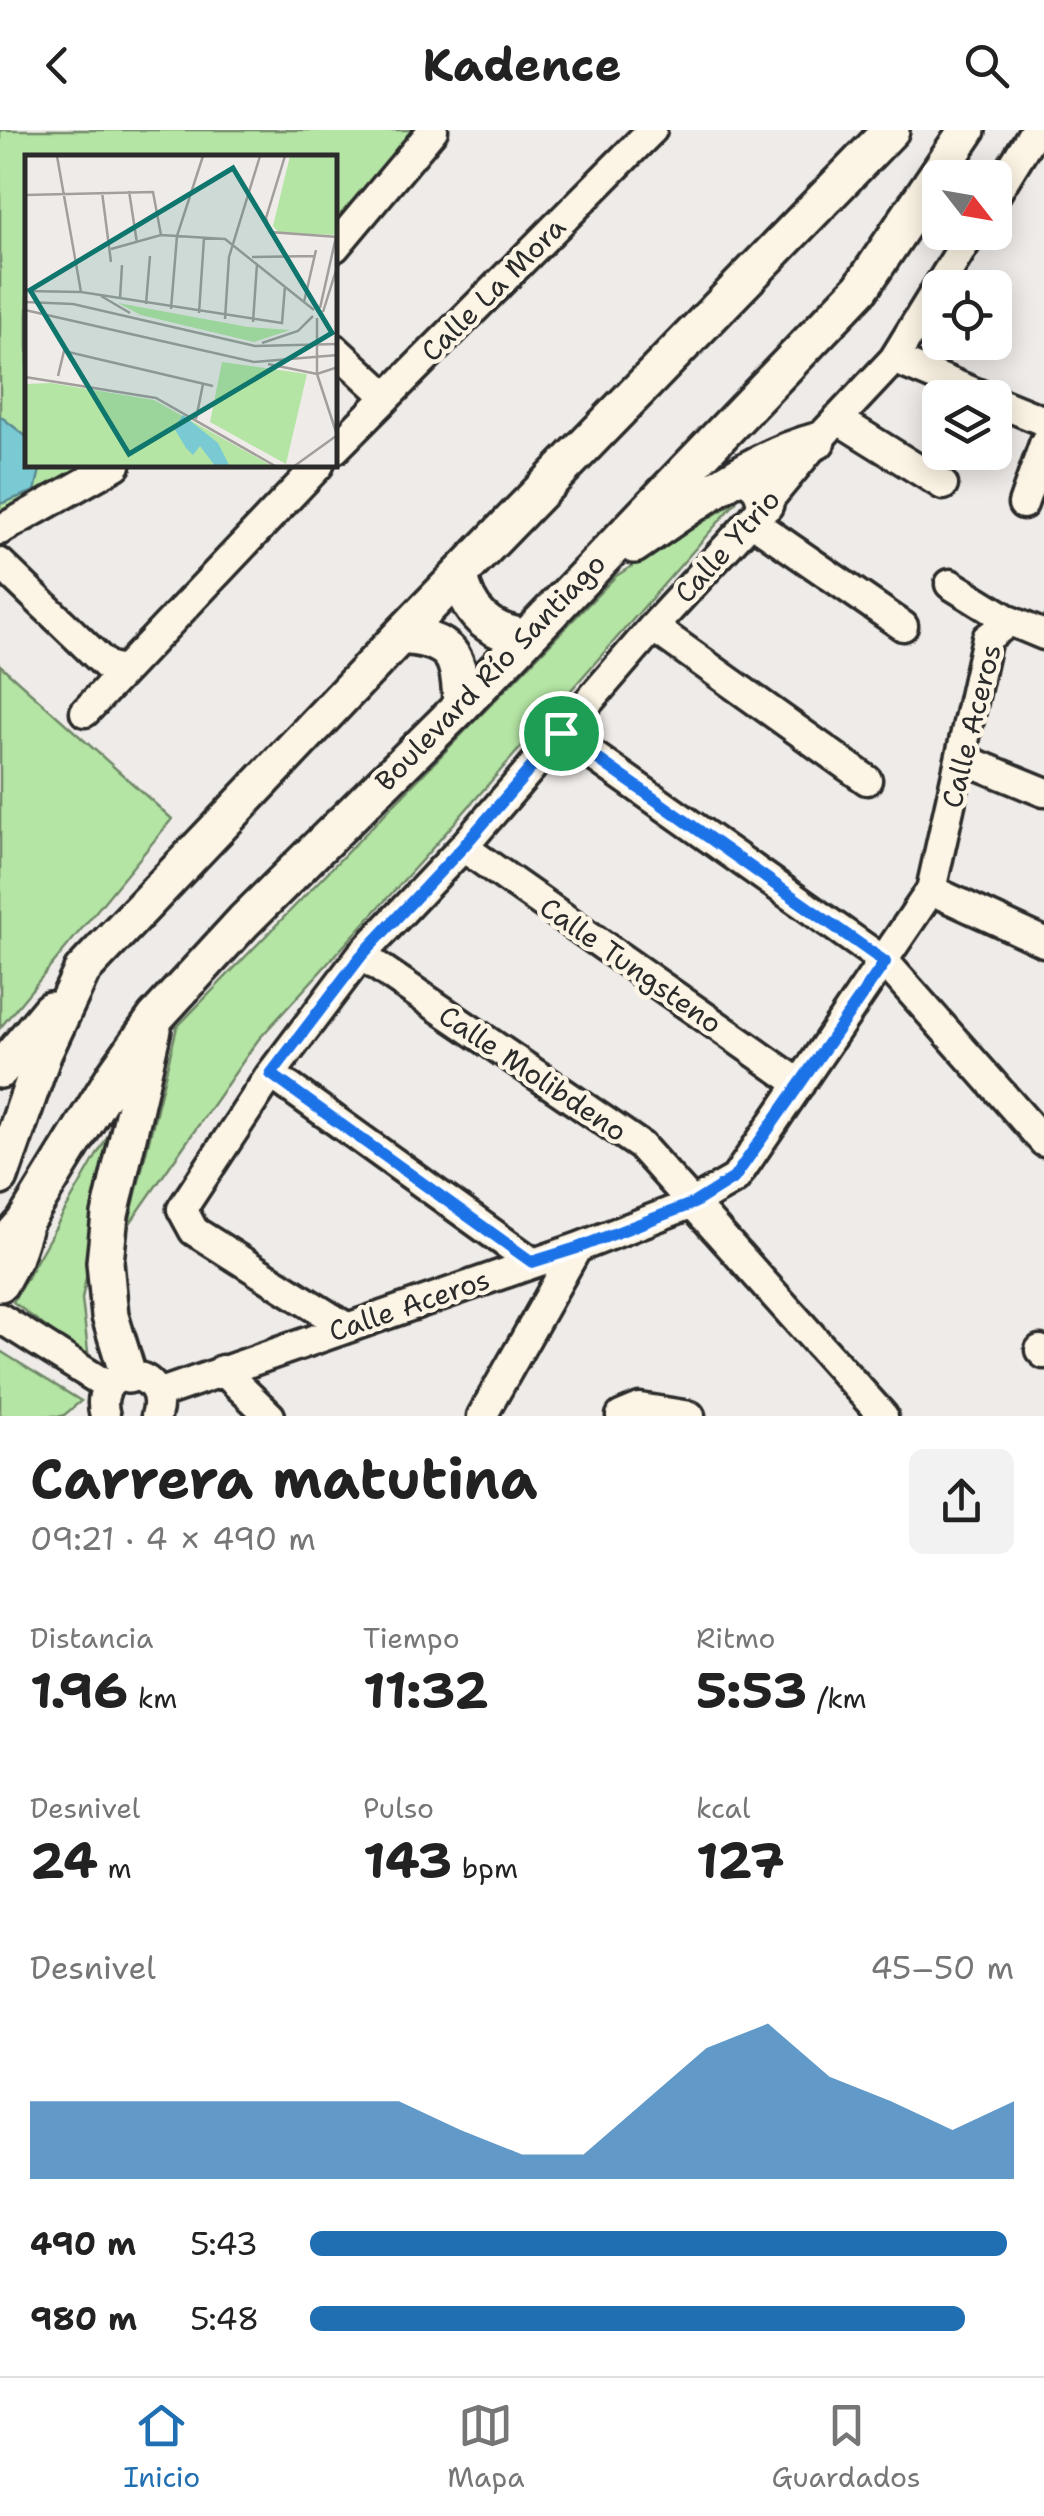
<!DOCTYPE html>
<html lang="es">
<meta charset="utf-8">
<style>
:root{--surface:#fff;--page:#f2f2f2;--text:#222;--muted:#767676;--line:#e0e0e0;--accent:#1f6fb2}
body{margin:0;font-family:"Shantell Sans",sans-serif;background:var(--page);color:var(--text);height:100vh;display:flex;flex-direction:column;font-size:38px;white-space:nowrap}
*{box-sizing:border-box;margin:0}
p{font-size:32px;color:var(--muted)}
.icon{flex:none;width:55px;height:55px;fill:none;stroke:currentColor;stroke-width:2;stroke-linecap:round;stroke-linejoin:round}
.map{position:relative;height:1286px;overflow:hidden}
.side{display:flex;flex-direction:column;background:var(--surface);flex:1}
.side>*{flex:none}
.needle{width:65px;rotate:121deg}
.fabs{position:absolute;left:922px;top:30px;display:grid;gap:20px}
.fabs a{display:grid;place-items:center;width:90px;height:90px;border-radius:15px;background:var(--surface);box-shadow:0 5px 25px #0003;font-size:50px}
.pin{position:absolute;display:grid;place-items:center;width:85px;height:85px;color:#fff;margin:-42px;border:5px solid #fff;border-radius:50%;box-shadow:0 2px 10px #0007}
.round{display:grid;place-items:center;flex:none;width:105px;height:105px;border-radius:15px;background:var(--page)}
.head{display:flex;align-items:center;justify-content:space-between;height:170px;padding:0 30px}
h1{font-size:55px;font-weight:700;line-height:75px}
.metrics{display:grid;grid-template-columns:repeat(3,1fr);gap:15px;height:170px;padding:10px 30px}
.metrics div{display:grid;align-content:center}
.metrics b{font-size:50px;font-weight:700}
.metrics small{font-size:28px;font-weight:400}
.metrics p{font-size:28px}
.chart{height:280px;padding:20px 30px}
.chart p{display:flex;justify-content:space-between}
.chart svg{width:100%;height:180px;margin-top:10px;fill:var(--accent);opacity:.7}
ul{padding:0 30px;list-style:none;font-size:32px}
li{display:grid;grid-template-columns:160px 120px 1fr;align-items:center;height:75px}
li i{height:25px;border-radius:12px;background:var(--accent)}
header{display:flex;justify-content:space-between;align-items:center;height:130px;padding:0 30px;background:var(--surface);font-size:45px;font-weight:700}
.dock{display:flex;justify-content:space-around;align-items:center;height:140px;border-top:2px solid var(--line);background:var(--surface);font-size:28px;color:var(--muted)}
.dock a{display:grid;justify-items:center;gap:5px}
.dock .on{color:var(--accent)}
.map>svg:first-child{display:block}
</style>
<header><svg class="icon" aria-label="back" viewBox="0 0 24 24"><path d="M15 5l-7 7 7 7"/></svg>Kadence<svg class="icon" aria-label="search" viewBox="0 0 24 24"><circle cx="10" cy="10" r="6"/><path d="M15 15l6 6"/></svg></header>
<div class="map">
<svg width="1044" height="1286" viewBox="0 0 1044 1286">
<rect width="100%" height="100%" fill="#efebe8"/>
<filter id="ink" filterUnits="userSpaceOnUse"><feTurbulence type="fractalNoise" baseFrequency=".01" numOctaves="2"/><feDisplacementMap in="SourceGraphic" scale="20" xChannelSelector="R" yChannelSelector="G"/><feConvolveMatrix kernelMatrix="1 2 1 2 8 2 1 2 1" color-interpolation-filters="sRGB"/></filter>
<g filter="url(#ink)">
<path fill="#b4e5a4" stroke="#708868" stroke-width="2.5" d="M 0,0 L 414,0 L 335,91 L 335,28 L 28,28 L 28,335 L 87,335 L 0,385 Z
M 737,371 L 421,731 L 258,910 L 128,1096 L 177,897 L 616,446 Z
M 0,535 L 172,689 L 0,898 Z
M 115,993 L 82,1169 L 89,1230 L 13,1172 Z
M 0,1221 L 81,1271 L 63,1286 L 0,1286 Z"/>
<path fill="#7acad4" stroke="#5a8a90" stroke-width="2.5" d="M 0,286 L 27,307 L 28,335 L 41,335 L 35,361 L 0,374 Z"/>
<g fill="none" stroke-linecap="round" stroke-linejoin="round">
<g stroke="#2b2b2b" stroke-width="35">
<path id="minor" d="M 995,65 L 1035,0
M 335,117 L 433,0
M 335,219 L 386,266
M 894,229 L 987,268
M 995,271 L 1044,291
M 837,289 L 943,355
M 335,319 L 652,0
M 1023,374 L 1044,314
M 751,391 L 903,496
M 0,400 L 116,335
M 0,433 L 107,536 L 123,540
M 950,454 L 1010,491 L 1044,505
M 653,497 L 867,650
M 85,582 L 319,335
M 561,603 L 885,832 L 1044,1012
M 961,628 L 1044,662
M 463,717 L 800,954
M 931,760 L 1044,812
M 361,825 L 641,1016 L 883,1286
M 271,944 L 532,1132
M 0,1188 L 108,1256
M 346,1197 L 194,1101 L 182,1079 L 271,944 L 361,825 L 463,717 L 653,497 L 751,391 L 817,311 L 894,229 L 972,102
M 1040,1220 L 1044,1224
M 222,1240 L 270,1286
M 158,1264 L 577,1118 L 693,1073 L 735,1049 L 931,760 L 987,508 L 1010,491
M 105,1286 C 99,1266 107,1248 128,1245 C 152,1246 163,1264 156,1286
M 482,1286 L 577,1118
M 621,1286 L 640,1278 L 690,1286"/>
</g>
<g stroke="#2b2b2b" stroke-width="42">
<path id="major" d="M 740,344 C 756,351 763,356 765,374
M 634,415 C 692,376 749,329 817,311
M 460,446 C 467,482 488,502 525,507
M 400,506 C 453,510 460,525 461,576
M 0,940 L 50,880
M 0,1047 L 44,922 L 82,841 L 400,506 L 891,0
M 0,1120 L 24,1093 L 116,943 L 155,888 L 244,791 L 461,576 L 861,158 L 967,0
M 0,1153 L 14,1127 L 23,1099
M 128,1245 L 110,1186 L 105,1132 L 110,1085 L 153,899"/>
</g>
<use href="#minor" stroke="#fcf5e5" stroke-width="28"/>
<use href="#major" stroke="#fcf5e5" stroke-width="35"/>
</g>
</g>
<g fill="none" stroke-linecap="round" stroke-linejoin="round" filter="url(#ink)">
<g stroke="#fff" stroke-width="20">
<path id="route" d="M 561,603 L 885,832 L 734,1048 L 694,1073 L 577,1118 L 532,1132 L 271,944 L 361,826 L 463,717 Z"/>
</g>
<use href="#route" stroke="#1a73e8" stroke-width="12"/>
</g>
<g text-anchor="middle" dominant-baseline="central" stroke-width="9" stroke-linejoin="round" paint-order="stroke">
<g font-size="28" fill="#2b2b2b" stroke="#fcf5e5">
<text transform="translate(493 159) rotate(-45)">Calle La Mora</text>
<text transform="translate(727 416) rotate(-48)">Calle Ytrio</text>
<text transform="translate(490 542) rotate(-46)">Boulevard Río Santiago</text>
<text transform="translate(971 596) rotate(-76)">Calle Aceros</text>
<text transform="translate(631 835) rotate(35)">Calle Tungsteno</text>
<text transform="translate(533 943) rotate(34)">Calle Molibdeno</text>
<text transform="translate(409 1175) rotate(-19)">Calle Aceros</text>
</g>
</g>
<g transform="translate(25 25)">
<rect width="312" height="312" fill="#efebe8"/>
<path d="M 265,1 L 312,1 L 312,80 L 254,78 L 248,71 ZM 93,148 L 223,172 L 265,175 L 229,187 L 116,160 ZM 197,207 L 282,219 L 261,309 L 185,267 ZM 26,228 L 129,245 L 249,312 L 0,312 L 0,229 Z" fill="#b4e5a4"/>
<path d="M 158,260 L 193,288 L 205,312 L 191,312 L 175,291 L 168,300 L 161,293 L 149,273 Z" fill="#7acad4"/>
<path fill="none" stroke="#a19e9c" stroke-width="2.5" d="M 32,1 L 56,137M 260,1 L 241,63 L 245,77 L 313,82M 104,36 L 112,88M 77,37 L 86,107M 0,40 L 128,37 L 136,80M 86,94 L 136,80 L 200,84 L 289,155M 227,102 L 289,101M 0,136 L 56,137 L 257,168 L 260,131M 76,141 L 105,158M 95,144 L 97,110M 0,147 L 48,149 L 230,191 L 313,189M 279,147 L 291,95M 121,149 L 125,101M 295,153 L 311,82M 146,154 L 152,81 L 178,1M 0,155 L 229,207 L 313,200M 298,157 L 313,109M 174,158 L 179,83M 292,163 L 292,219 L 313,283M 200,164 L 204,102 L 235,1M 228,167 L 232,109M 237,188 L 273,176 L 288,161M 243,209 L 292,219 L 313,212M 33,221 L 39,196 L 188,231M 0,222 L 131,243 L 252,312M 171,264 L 178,229M 268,312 L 311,281"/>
<path fill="#0f766e" fill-opacity="0.15" stroke="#0f766e" stroke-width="5" d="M 208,13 L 307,178 L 104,299 L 5,135 Z"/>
<rect width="312" height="312" fill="none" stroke="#2b2b2b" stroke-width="5"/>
</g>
</svg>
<div class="fabs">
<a><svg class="needle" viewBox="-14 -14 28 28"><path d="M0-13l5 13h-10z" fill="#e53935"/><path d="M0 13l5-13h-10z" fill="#767676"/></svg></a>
<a><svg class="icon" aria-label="locate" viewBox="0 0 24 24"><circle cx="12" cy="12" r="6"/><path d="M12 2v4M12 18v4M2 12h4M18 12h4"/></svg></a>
<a><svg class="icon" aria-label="layers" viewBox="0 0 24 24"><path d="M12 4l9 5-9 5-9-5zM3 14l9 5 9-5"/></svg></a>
</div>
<div class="pin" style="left:561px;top:603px;background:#1e9e55"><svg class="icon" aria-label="arrive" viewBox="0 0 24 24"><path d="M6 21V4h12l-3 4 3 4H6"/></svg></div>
</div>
<section class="side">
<div class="head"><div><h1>Carrera matutina</h1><p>09:21 · 4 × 490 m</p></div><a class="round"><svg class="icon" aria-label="share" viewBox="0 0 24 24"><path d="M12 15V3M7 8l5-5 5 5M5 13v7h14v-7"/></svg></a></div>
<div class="metrics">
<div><p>Distancia</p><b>1.96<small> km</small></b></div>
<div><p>Tiempo</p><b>11:32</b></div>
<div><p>Ritmo</p><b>5:53<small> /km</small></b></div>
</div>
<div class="metrics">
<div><p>Desnivel</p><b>24<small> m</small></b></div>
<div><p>Pulso</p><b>143<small> bpm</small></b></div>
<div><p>kcal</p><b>127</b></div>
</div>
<div class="chart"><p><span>Desnivel</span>45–50 m</p>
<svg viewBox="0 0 160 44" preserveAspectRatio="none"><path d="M0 44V25L10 25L20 25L30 25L40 25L50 25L60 25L70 32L80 38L90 38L100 25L110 12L120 6L130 19L140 25L150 32L160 25V44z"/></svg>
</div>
<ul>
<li><b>490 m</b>5:43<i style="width:99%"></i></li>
<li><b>980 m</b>5:48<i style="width:93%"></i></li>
</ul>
</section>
<nav class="dock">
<a class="on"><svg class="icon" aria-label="home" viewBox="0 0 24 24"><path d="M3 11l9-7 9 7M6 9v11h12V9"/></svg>Inicio</a>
<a><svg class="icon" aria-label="map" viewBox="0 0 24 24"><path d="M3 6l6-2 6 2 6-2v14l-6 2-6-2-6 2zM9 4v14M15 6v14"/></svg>Mapa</a>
<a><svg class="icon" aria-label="saved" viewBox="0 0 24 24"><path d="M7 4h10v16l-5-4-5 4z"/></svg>Guardados</a>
</nav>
